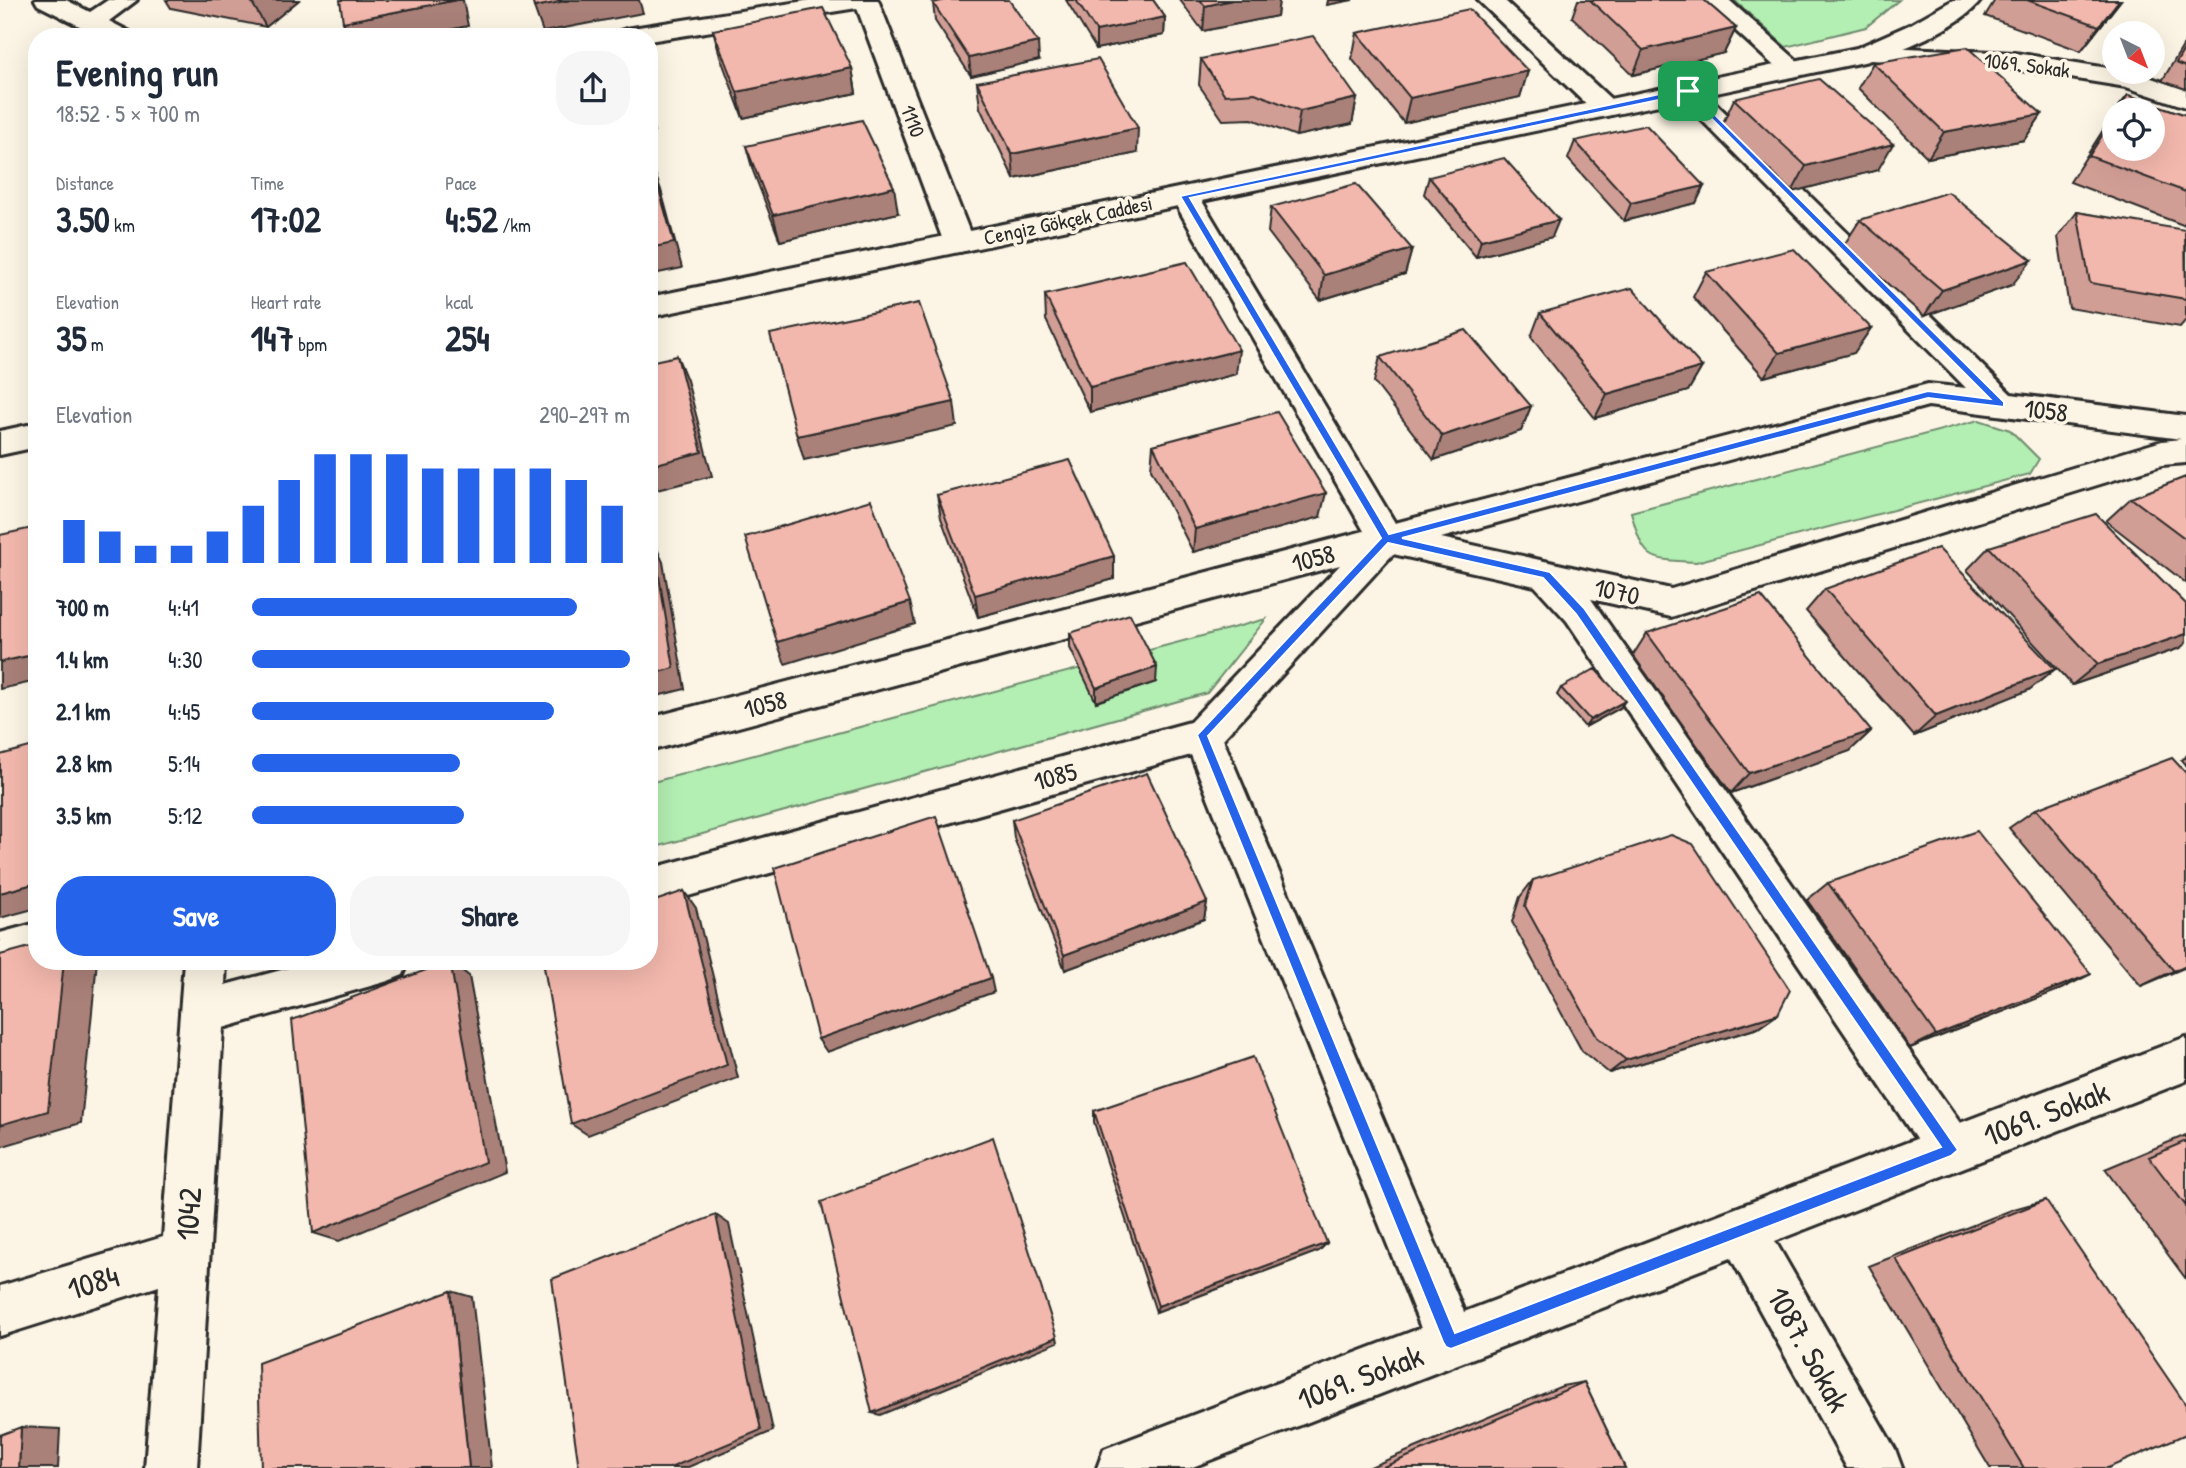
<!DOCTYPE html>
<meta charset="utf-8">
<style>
:root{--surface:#fff;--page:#f6f6f7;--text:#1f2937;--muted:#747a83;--accent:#2563eb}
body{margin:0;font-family:"Patrick Hand",sans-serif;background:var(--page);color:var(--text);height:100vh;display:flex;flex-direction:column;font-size:26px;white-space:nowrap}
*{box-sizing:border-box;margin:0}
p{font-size:23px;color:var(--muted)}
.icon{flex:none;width:38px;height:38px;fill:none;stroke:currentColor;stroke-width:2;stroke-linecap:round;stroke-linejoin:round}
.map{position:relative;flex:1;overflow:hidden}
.details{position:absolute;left:28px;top:28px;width:630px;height:942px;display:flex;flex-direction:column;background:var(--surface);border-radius:28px;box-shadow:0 7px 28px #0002}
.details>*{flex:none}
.needle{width:46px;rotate:138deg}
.buttons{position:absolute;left:2102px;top:21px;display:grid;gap:14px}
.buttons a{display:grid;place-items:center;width:63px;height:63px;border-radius:50%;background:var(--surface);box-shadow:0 7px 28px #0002;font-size:35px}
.pin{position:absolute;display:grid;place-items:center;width:60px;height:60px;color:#fff;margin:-30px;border-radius:14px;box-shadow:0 4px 10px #0006}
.round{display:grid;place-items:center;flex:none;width:74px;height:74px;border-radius:28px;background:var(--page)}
.head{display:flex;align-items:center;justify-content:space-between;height:119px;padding:0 28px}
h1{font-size:38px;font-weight:700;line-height:52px}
.figures{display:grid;grid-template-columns:repeat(3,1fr);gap:10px;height:119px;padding:7px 28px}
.figures div{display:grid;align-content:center}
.figures b{font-size:35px;font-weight:700}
.figures small{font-size:19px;font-weight:400}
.figures p{font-size:19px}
.chart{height:196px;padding:14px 28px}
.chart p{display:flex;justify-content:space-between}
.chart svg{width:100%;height:126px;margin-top:7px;stroke:var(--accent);stroke-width:6}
.cta{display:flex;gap:14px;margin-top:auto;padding:14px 28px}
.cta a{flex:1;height:80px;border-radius:28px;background:var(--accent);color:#fff;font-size:28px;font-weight:700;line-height:80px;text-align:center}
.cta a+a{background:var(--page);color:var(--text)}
ul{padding:0 28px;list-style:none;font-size:23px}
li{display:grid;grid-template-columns:112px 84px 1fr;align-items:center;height:52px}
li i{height:18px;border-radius:9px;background:var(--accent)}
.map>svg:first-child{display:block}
</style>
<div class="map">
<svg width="2186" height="1468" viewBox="0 0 2186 1468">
<rect width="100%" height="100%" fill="#fcf5e5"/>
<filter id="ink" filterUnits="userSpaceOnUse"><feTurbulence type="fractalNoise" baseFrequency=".0143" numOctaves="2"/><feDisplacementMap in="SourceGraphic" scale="14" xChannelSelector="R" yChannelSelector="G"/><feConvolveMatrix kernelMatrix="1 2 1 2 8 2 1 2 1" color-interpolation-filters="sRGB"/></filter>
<g filter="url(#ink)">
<path fill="#b3eeb3" stroke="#6f8c6f" stroke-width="2" d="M 1734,0 L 1899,0 L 1866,27 L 1786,47 Z
M 1979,420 L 2010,430 L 2039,459 L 2030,474 L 1696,562 C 1647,560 1644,560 1631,512 Z
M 1266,619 L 1207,693 L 649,849 L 649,783 Z"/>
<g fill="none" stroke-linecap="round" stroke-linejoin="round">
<g stroke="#2b2b2b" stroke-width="6">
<path id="street" d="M 35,0 L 66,0 L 90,12 L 108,0 L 137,0 L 109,21 L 130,32 L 133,37 L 101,37 L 38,5 Z
M 811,0 L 878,0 L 974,243 L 969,250 L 959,252 L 949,250 L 944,243 L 857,8 L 649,41 L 649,37 L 614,37 L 617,32 L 626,29 Z
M 1478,0 L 1504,0 L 1614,102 L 1618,108 L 1614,114 L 1605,116 L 1596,114 Z
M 1702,0 L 1729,0 L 1801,64 L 1805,69 L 1801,74 L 1792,77 L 1783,74 Z
M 1864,46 L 2015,53 L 2114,69 L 2114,72 L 2140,74 L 2186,90 L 2186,107 L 2126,87 L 2015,69 L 1855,59 L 1851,54 L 1855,49 Z
M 1688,83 L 1697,85 L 2011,394 L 2186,416 L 2186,463 L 2162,465 L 1671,617 L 1591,599 L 1960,1123 L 2186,1037 L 2186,1081 L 1775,1241 L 1895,1449 L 1902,1468 L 1847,1468 L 1731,1258 L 1190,1468 L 1097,1468 L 1104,1449 L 1421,1328 L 1191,755 L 649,907 L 649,869 L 1190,722 L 1340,565 L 649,751 L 649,718 L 1364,531 L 1171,196 L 1175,190 L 1185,187 L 1195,190 L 1199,196 L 1395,523 L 1928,384 L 1966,388 L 1679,97 L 1675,91 L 1679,85 ZM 1928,406 L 2181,439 L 2162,441 L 1671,589 L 1441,538 ZM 1393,554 L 1535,586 L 1567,621 L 1916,1139 L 1464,1312 L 1223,739 Z
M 37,923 L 37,961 L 43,961 L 0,973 L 0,933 Z
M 184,961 L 226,961 L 225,985 L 315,961 L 409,961 L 403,975 L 388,981 L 223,1028 L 197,1468 L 145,1468 L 159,1286 L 0,1336 L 0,1286 L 163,1237 Z"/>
</g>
<g stroke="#2b2b2b" stroke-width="6">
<path id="secondary" d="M 1953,0 L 1981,0 C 1963,26 1895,54 1864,62 L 649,317 L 649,297 L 1857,48 L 1909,25 Z
M 37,423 L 37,447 L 0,455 L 0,431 Z"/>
</g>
<use href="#street" fill="#fcf5e5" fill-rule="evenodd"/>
<use href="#secondary" fill="#fcf5e5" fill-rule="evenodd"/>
</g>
<path fill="#d19e95" stroke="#2b2b2b" stroke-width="2" d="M 166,0 L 299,0 L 266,27 L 171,8 Z
M 1066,0 L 1153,0 L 1165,17 L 1164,35 L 1096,49 Z
M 1180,0 L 1279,0 L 1277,16 L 1203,31 Z
M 1578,0 L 1704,0 L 1736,28 L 1724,53 L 1633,75 L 1572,17 Z
M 1995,0 L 2121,0 L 2081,51 L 1985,16 Z
M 933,3 L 1039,60 L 971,76 L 935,21 Z
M 713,30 L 852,68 L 856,93 L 743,118 L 720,56 Z
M 1357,33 L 1528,71 L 1520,97 L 1404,123 L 1352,59 Z
M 2186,41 L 2186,89 L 2162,81 Z
M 1201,59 L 1357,98 L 1352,124 L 1296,136 L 1252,119 L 1223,120 L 1199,85 Z
M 1873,63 L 2042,114 L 2024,140 L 1928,158 L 1858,88 Z
M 977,82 L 1137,153 L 1014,179 L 980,108 Z
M 2128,95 L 2186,115 L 2186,221 L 2183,225 L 2070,182 L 2114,113 L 2114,149 L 2152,110 L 2116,110 Z
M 1734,99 L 1878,170 L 1792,192 L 1722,125 Z
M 1575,141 L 1704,186 L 1696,203 L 1624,221 L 1568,159 Z
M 746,146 L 898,213 L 780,241 L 753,171 Z
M 1429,177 L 1552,237 L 1476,257 L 1424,194 Z
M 1271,207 L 1412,249 L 1405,274 L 1320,300 L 1268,232 Z
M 2077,212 L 2186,233 L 2186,320 L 2180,327 L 2069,308 L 2058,237 Z
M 1860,220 L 2012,285 L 1924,316 L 1844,245 Z
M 1706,272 L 1871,328 L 1854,353 L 1764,377 L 1693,297 Z
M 1045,295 L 1236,374 L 1090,412 L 1046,320 Z
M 1540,313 L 1702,367 L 1688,391 L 1595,418 L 1531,337 Z
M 1380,357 L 1531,406 L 1521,431 L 1434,460 L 1374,382 Z
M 1153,445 L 1320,517 L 1193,552 L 1151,469 Z
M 2186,477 L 2186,583 L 2106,521 L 2131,498 Z
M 937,495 L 1114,556 L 1114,579 L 978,617 L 941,518 Z
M 1989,547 L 2180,648 L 2072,685 L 1967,570 Z
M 1825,589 L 2055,669 L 2029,690 L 1914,736 L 1806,611 Z
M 1070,633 L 1156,682 L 1096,702 L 1070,648 Z
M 1647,633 L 1871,731 L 1850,751 L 1731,793 L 1633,655 Z
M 1561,688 L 1620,708 L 1585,727 L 1557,695 Z
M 2186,756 L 2186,766 L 2181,760 Z
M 2036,809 L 2186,967 L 2141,986 L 2009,828 Z
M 1012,820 L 1207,902 L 1204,919 L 1065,970 L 1014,838 Z
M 1533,880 L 1778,1014 L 1758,1028 L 1609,1073 L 1582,1051 L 1512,922 L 1520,897 Z
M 1828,883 L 2061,989 L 1910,1048 L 1807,900 Z
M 1094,1111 L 1327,1243 L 1319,1251 L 1156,1312 L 1094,1122 Z
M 2186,1135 L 2186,1279 L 2105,1169 Z
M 2046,1200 L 2108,1468 L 1990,1468 L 1869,1266 L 2014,1209 Z
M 1584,1382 L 1625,1468 L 1368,1468 L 1562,1386 Z"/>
<path fill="#aa8179" stroke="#2b2b2b" stroke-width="2" d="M 253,0 L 299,0 L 266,27 L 251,1 Z
M 457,0 L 463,0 L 468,26 L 414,37 L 350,37 L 343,22 Z
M 570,0 L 639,0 L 643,13 L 543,32 L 534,7 Z
M 1232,0 L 1279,0 L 1277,16 L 1203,31 L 1205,6 Z
M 1328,0 L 1353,0 L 1327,5 Z
M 2119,0 L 2121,0 L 2114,9 L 2081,51 L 2099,26 Z
M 1165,17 L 1164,35 L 1096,49 L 1096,31 Z
M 1736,28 L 1724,53 L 1633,75 L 1643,50 Z
M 1038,42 L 1039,60 L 971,76 L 969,58 Z
M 852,68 L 856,93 L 743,118 L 737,92 Z
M 1528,71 L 1520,97 L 1404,123 L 1410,98 Z
M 1357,98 L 1352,124 L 1296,136 L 1300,111 Z
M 649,112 L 654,132 L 649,133 Z
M 2042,114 L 2024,140 L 1928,158 L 1944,132 Z
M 1138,128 L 1137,153 L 1014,179 L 1012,154 Z
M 1893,144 L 1878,170 L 1792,192 L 1806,166 Z
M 652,165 L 661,190 L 682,268 L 649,275 Z
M 1704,186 L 1696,203 L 1624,221 L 1631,203 Z
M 894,187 L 898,213 L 780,241 L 773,215 Z
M 1559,220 L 1552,237 L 1476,257 L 1481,240 Z
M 1412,249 L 1405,274 L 1320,300 L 1324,275 Z
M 2032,260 L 2012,285 L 1924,316 L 1942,290 Z
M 1871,328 L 1854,353 L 1764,377 L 1779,353 Z
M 1239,350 L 1236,374 L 1090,412 L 1090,387 Z
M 677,356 L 687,380 L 712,476 L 649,492 L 649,466 Z
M 1702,367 L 1688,391 L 1595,418 L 1607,394 Z
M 954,402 L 957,426 L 804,460 L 797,436 Z
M 1531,406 L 1521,431 L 1434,460 L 1442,436 Z
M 1326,493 L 1320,517 L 1193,552 L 1195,529 Z
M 653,540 L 663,562 L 685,689 L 649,698 Z
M 1114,556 L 1114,579 L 978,617 L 975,595 Z
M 910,602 L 915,624 L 785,664 L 777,642 Z
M 2186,634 L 2186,643 L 2180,648 L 2072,685 L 2098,664 Z
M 37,654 L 37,681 L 0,689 L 0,662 Z
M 1157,667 L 1156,682 L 1096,702 L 1096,688 Z
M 2055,669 L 2029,690 L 1914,736 L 1936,716 Z
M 1625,701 L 1620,708 L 1585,727 L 1590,720 Z
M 1871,731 L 1850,751 L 1731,793 L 1749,773 Z
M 37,883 L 37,908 L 0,918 L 0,893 Z
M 684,891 L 696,908 L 738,1078 L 588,1135 L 571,1124 Z
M 1207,902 L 1204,919 L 1065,970 L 1064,955 Z
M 64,961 L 97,961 L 81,1123 L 0,1147 L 0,1125 Z
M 450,961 L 469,976 L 505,1172 L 339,1241 L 313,1233 Z
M 2186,965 L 2186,967 L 2141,986 Z
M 2091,974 L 2061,989 L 1910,1048 L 1936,1035 Z
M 991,978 L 994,992 L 827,1052 L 818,1039 Z
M 1778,1014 L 1758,1028 L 1609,1073 L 1626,1060 Z
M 716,1215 L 729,1224 L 773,1431 L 686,1468 L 670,1468 Z
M 1327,1243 L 1319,1251 L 1156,1312 L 1158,1306 Z
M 451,1291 L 472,1297 L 492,1468 L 469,1468 Z
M 1057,1337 L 1058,1342 L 880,1415 L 872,1413 Z
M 21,1427 L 60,1429 L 58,1468 L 19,1468 Z"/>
<path fill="#f3b8ad" stroke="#2b2b2b" stroke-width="2" d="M 340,0 L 457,0 L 343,22 Z
M 532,0 L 570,0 L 534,7 Z
M 946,0 L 1009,0 L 1038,42 L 969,58 L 933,3 Z
M 1076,0 L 1153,0 L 1165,17 L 1096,31 Z
M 1200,0 L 1232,0 L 1205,6 Z
M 1590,0 L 1704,0 L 1736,28 L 1643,50 Z
M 2027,0 L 2119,0 L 2099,26 Z
M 823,8 L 852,68 L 737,92 L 713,30 Z
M 1469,9 L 1528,71 L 1410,98 L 1357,33 Z
M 1313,36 L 1357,98 L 1300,111 L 1255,93 L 1225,95 L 1201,59 Z
M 2186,46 L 2186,67 L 2176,63 Z
M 1967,47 L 2042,114 L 1944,132 L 1873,63 Z
M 1098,59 L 1138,128 L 1012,154 L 977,82 Z
M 1819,79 L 1893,144 L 1806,166 L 1734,99 Z
M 2128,95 L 2186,115 L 2186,192 L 2089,156 L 2114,117 L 2114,149 L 2152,149 L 2152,110 L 2118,110 Z
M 862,120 L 894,187 L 773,215 L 746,146 Z
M 1646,125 L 1704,186 L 1631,203 L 1575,141 Z
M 1504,158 L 1559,220 L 1481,240 L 1429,177 Z
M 652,165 L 674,243 L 649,248 L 649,166 Z
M 1356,184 L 1412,249 L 1324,275 L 1271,207 Z
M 1948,192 L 2032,260 L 1942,290 L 1860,220 Z
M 2077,212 L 2185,230 L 2186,299 L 2090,283 Z
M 1794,249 L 1871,328 L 1779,353 L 1706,272 Z
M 1187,262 L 1239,350 L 1090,387 L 1045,295 Z
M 1632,288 L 1702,367 L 1607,394 L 1540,313 Z
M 919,303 L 954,402 L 797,436 L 770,334 Z
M 1466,330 L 1531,406 L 1442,436 L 1380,357 Z
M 677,356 L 702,452 L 649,466 L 649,362 Z
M 1277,412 L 1326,493 L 1195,529 L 1153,445 Z
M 1070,460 L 1114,556 L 975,595 L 937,495 Z
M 2186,477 L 2186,539 L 2131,498 Z
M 871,500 L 910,602 L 777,642 L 745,537 Z
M 2096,514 L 2186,604 L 2186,634 L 2098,664 L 1989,547 Z
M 37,527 L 37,654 L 0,662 L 0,535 Z
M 653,540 L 674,668 L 649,675 L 649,541 Z
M 1938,548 L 2055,669 L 1936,716 L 1825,589 Z
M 1761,596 L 1871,731 L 1749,773 L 1647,633 Z
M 1130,614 L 1157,667 L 1096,688 L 1070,633 Z
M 1595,669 L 1625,701 L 1590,720 L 1561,688 Z
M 37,745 L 37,883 L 0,893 L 0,755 Z
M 2172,758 L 2186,773 L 2186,965 L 2174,971 L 2036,809 Z
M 1147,773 L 1207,902 L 1064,955 L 1012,820 Z
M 936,816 L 991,978 L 818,1039 L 774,868 Z
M 1977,831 L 2091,974 L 1936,1035 L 1828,883 Z
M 1671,835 L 1693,844 L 1790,990 L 1778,1014 L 1626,1060 L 1597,1037 L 1525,906 L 1533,880 Z
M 684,891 L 727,1065 L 571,1124 L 543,961 L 649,961 L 649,903 Z
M 37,945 L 37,961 L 64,961 L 48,1111 L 0,1125 L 0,955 Z
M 450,961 L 485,1162 L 313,1233 L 292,1020 Z
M 1253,1057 L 1327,1243 L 1158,1306 L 1094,1111 Z
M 993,1137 L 1057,1337 L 872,1413 L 821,1202 Z
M 2186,1141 L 2186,1206 L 2149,1157 Z
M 2046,1200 L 2186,1405 L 2186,1434 L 2108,1468 L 2024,1468 L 1896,1259 Z
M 716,1215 L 761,1430 L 670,1468 L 579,1468 L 552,1279 Z
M 451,1291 L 469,1468 L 261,1468 L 258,1363 Z
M 1584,1382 L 1625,1468 L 1381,1468 Z
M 21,1427 L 19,1468 L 0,1468 L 0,1435 Z"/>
</g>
<path fill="#2563eb" stroke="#fff" stroke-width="2" fill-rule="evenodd" d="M 1688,88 L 2004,402 L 2004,407 L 1928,398 L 1402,538 L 1550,572 L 1584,608 L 1958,1150 L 1951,1156 L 1451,1349 L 1446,1347 L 1443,1342 L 1197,735 L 1381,538 L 1180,196 ZM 1687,94 L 1990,399 L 1928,391 L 1389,534 L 1190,198 ZM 1388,543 L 1543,578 L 1576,614 L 1941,1147 L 1455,1333 L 1208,736 Z"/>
<g text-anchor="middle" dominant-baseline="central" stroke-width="7" stroke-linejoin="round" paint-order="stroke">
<g font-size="21" fill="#2b2b2b" stroke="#fcf5e5">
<text transform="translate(2027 65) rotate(7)">1069. Sokak</text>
<text transform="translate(913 121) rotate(69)">1110</text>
<text transform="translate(1068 220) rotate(-12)">Cengiz Gökçek Caddesi</text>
</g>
<g font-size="26" fill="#2b2b2b" stroke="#fcf5e5">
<text transform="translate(2046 410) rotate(7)">1058</text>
<text transform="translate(1313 558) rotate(-15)">1058</text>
<text transform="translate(1617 591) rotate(13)">1070</text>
<text transform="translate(765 704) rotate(-15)">1058</text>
<text transform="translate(1055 776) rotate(-16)">1085</text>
</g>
<g font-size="32" fill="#2b2b2b" stroke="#fcf5e5">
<text transform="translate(2046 1113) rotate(-21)">1069. Sokak</text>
<text transform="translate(188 1214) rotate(-86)">1042</text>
<text transform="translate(93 1282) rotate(-17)">1084</text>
<text transform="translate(1809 1349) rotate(61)">1087. Sokak</text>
<text transform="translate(1360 1377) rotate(-21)">1069. Sokak</text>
</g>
</g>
</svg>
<div class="buttons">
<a><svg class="needle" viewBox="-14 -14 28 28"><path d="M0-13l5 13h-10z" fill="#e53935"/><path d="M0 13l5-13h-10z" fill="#747a83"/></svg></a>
<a><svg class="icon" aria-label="locate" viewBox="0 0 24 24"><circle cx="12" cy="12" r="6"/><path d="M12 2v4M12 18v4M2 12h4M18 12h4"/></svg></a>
</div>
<div class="pin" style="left:1688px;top:91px;background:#1e9e55"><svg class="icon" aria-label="arrive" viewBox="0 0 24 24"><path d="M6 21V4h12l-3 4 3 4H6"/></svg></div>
<section class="details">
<div class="head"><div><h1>Evening run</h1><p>18:52 · 5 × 700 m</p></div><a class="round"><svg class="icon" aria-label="share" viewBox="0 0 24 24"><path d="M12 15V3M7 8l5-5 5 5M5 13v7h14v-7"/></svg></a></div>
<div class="figures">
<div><p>Distance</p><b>3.50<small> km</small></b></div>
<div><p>Time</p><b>17:02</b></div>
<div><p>Pace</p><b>4:52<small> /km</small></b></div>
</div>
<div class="figures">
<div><p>Elevation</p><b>35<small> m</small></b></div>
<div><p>Heart rate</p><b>147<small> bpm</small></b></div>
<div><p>kcal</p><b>254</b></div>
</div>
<div class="chart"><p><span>Elevation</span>290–297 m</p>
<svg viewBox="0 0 160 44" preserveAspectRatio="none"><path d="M5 44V29M15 44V33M25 44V38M35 44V38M45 44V33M55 44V24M65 44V15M75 44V6M85 44V6M95 44V6M105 44V11M115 44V11M125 44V11M135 44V11M145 44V15M155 44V24"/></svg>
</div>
<ul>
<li><b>700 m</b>4:41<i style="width:86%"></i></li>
<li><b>1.4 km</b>4:30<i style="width:100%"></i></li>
<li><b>2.1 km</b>4:45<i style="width:80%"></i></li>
<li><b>2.8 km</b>5:14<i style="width:55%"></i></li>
<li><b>3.5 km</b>5:12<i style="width:56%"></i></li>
</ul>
<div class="cta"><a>Save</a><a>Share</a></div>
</section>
</div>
